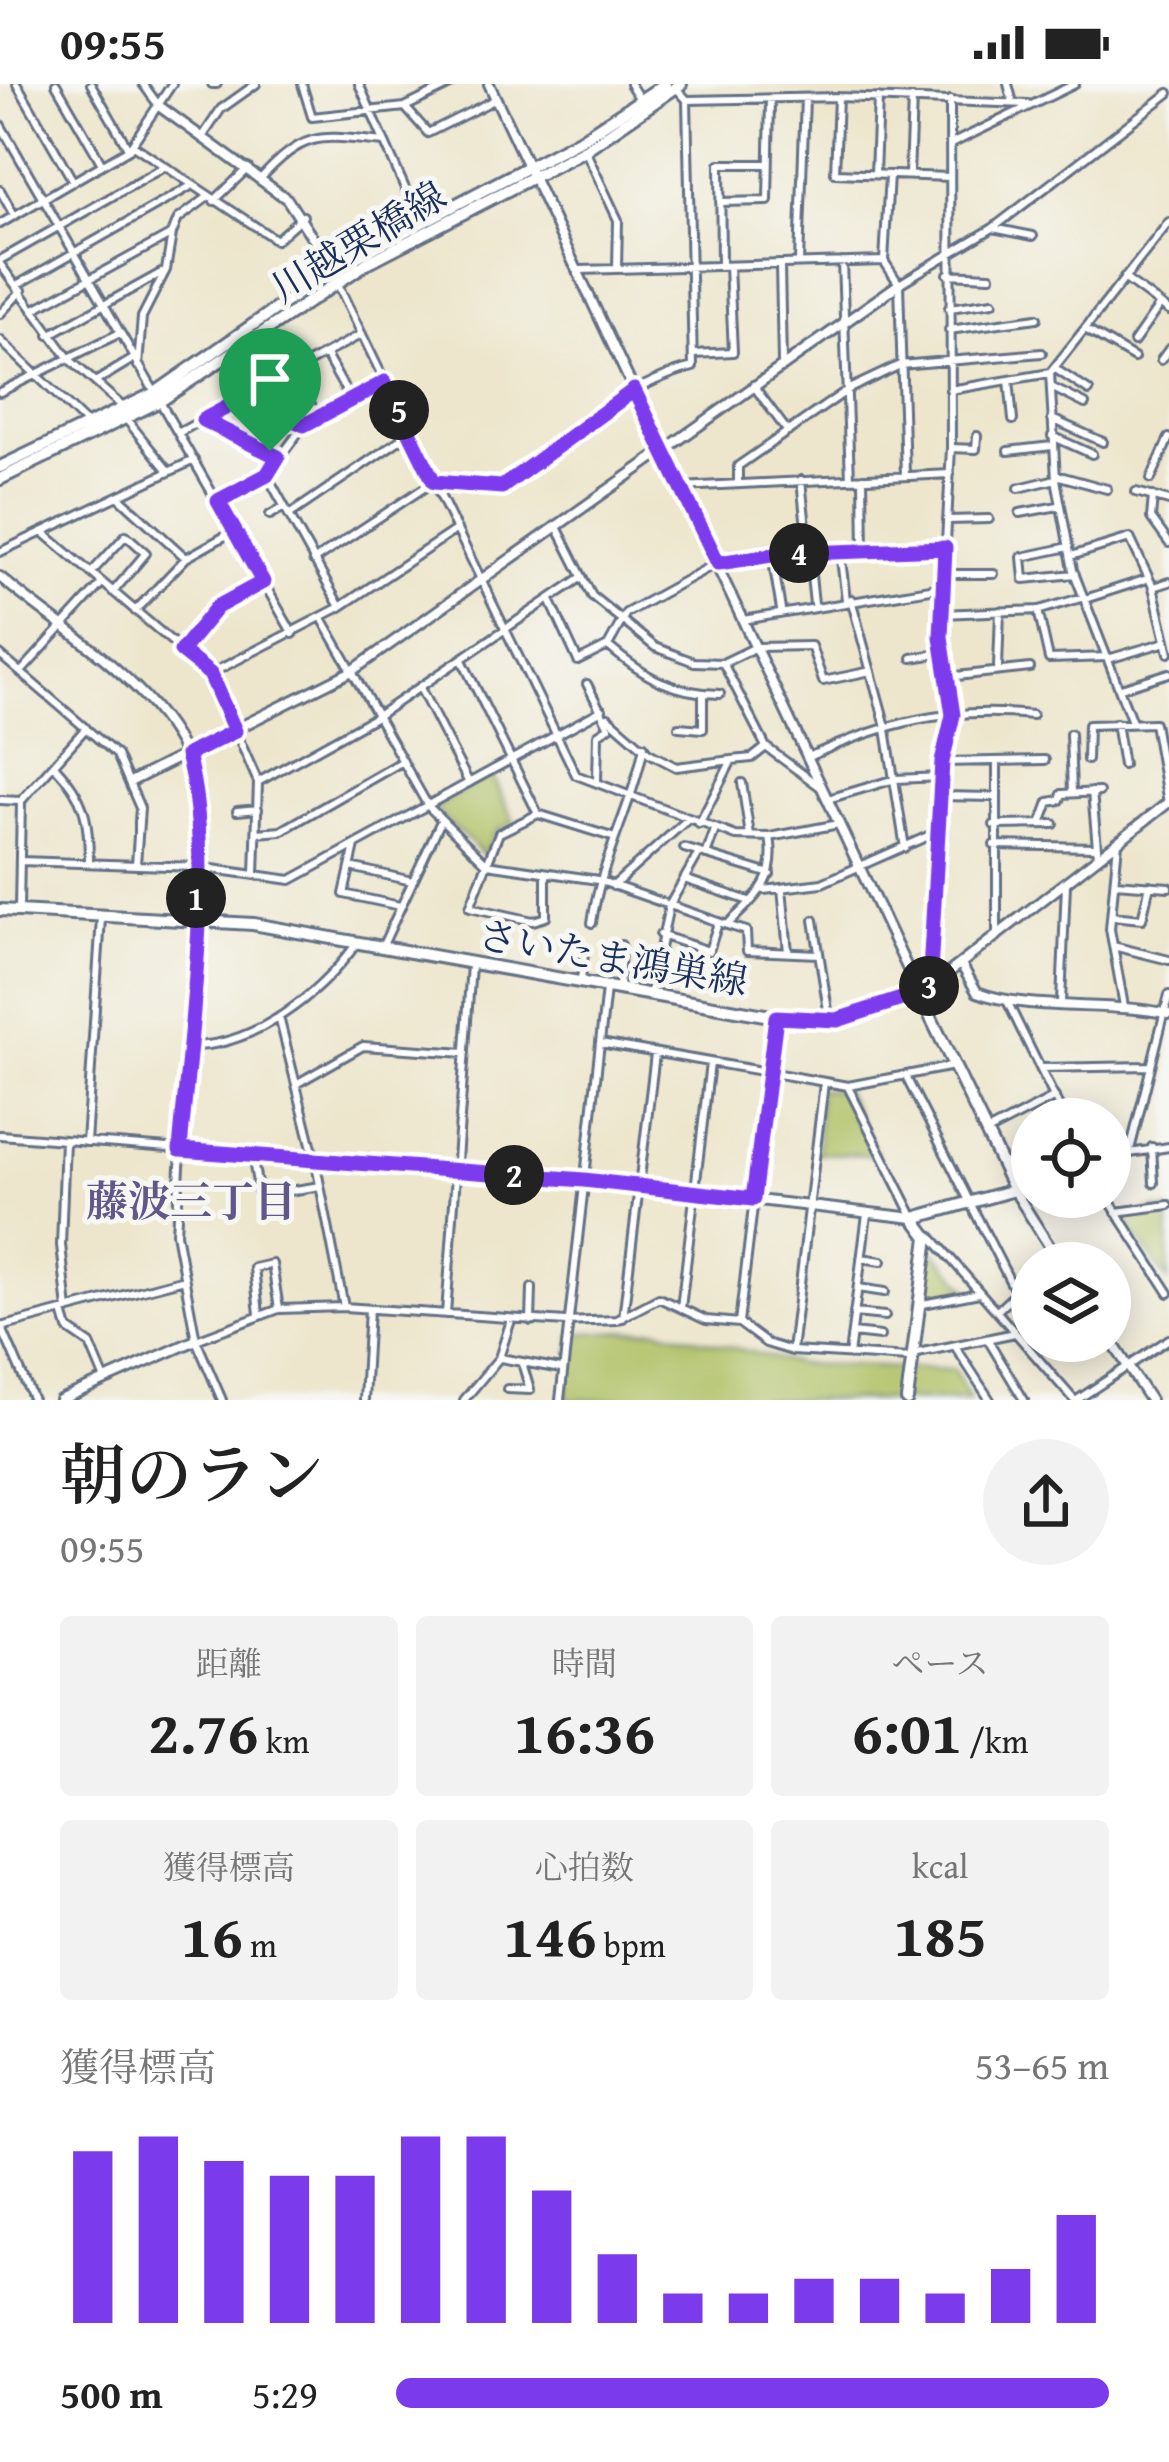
<!DOCTYPE html>
<html lang="ja">
<meta charset="utf-8">
<style>
:root{--surface:#fff;--page:#f2f2f2;--text:#222;--muted:#767676;--accent:#7c3aed}
body{margin:0;font-family:"Gentium Book Plus","Noto Serif JP",serif;background:var(--page);color:var(--text);height:100vh;display:flex;flex-direction:column;font-size:45px;white-space:nowrap}
*{box-sizing:border-box;margin:0}
p{font-size:39px;color:var(--muted)}
.icon{flex:none;width:66px;height:66px;fill:none;stroke:currentColor;stroke-width:2;stroke-linecap:round;stroke-linejoin:round}
.map{position:relative;height:1316px;overflow:hidden}
.side{display:flex;flex-direction:column;background:var(--surface);flex:1}
.side>*{flex:none}
.tools{position:absolute;left:1011px;top:1014px;display:grid;gap:24px}
.tools a{display:grid;place-items:center;width:120px;height:120px;border-radius:50%;background:var(--surface);box-shadow:0 6px 30px #0003;font-size:60px}
.pin{position:absolute;display:grid;place-items:center;width:102px;height:102px;color:#fff;margin:-123px -51px;border-radius:50% 50% 50% 0;rotate:-45deg;box-shadow:0 0 12px #0007}
.pin .icon{rotate:45deg}
.km{position:absolute;width:60px;height:60px;margin:-30px;border-radius:50%;background:#222;color:#fff;font-size:33px;line-height:60px;text-align:center}
.round{display:grid;place-items:center;flex:none;width:126px;height:126px;border-radius:63px;background:var(--page)}
.summary{display:flex;align-items:center;justify-content:space-between;height:204px;padding:0 60px}
h1{font-size:66px;font-weight:600;line-height:90px}
.metrics{display:grid;grid-template-columns:repeat(3,1fr);gap:18px;height:204px;padding:12px 60px}
.metrics div{display:grid;align-content:center;border-radius:12px;background:var(--page);text-align:center}
.metrics b{font-size:60px;font-weight:600}
.metrics small{font-size:33px;font-weight:400}
.metrics p{font-size:33px}
.chart{height:336px;padding:24px 60px}
.chart p{display:flex;justify-content:space-between}
.chart svg{width:100%;height:216px;margin-top:12px;stroke:var(--accent);stroke-width:6}
ul{padding:0 60px;list-style:none;font-size:39px}
li{display:grid;grid-template-columns:192px 144px 1fr;align-items:center;height:90px}
li i{height:30px;border-radius:15px;background:var(--accent)}
.status{display:flex;justify-content:space-between;align-items:center;height:84px;padding:0 60px;background:var(--surface);direction:ltr}
.status svg{height:33px;fill:currentColor}
.map>svg:first-child{display:block}
</style>
<div class="status"><b>09:55</b><svg viewBox="0 0 49 12"><path d="M0 12V9h3v3zM5 12V6h3v6zM10 12V3h3v9zM15 12V0h3v12zM26 1h20v11H26zM47 4h2v5h-2z"/></svg></div>
<div class="map">
<svg width="1169" height="1316" viewBox="0 0 1169 1316">
<rect width="100%" height="100%" fill="#f6f6f2"/>
<filter id="ink" filterUnits="userSpaceOnUse"><feTurbulence type="fractalNoise" baseFrequency=".00833" numOctaves="2"/><feDisplacementMap in="SourceGraphic" scale="24" xChannelSelector="R" yChannelSelector="G"/><feConvolveMatrix kernelMatrix="1 2 1 2 8 2 1 2 1" color-interpolation-filters="sRGB"/></filter>
<filter id="wash" filterUnits="userSpaceOnUse"><feTurbulence type="fractalNoise" baseFrequency=".004" numOctaves="4" result="noise"/><feDisplacementMap in="SourceGraphic" scale="48" xChannelSelector="R" yChannelSelector="G"/><feGaussianBlur stdDeviation="2.7" result="paint"/><feColorMatrix in="noise" values="0 0 0 0 0 0 0 0 0 0 0 0 0 0 0 0 0 1.4 0 .05"/><feComposite in="paint" operator="in"/></filter>
<g filter="url(#wash)">
<rect width="100%" height="100%" fill="#ede6cc"/>
<path fill="#aebf62" stroke="#647760" stroke-width="3" d="M 491,690 L 514,738 L 496,747 L 484,771 L 434,725 Z
M 819,1005 L 845,1007 L 877,1071 L 818,1069 Z
M 1155,1124 L 1169,1127 L 1168,1197 L 1124,1135 Z
M 928,1160 L 969,1206 L 918,1217 Z
M 657,1245 L 799,1280 L 954,1286 L 970,1316 L 566,1316 L 572,1250 Z"/>
</g>
<g filter="url(#ink)">
<g fill="none" stroke-linecap="round" stroke-linejoin="round">
<g stroke="#646f84" stroke-width="12">
<path id="minor" d="M 17,0 L 73,97
M 56,0 L 102,80
M 91,0 L 128,64
M 143,0 L 159,22
M 212,0 L 217,0
M 302,0 L 312,33 L 405,23 L 452,0
M 359,0 L 419,136
M 630,0 L 641,17
M 1008,0 L 1013,19
M 838,13 L 835,89 L 950,93
M 687,16 L 838,13 L 1028,20
M 405,23 L 428,49 L 496,15
M 0,40 L 154,307
M 203,52 L 221,25 L 256,0
M 951,60 L 1075,0
M 133,61 L 276,156 L 303,132
M 585,66 L 618,136 L 617,185
M 875,90 L 878,14
M 909,91 L 912,15
M 262,93 C 307,45 321,52 383,58
M 0,106 L 14,131
M 214,117 L 248,84
M 720,118 L 768,117 L 770,16
M 0,140 L 129,65 L 172,0
M 993,144 L 1033,152
M 0,176 L 164,83
M 884,177 L 889,91
M 799,178 L 805,14
M 842,178 L 850,395
M 0,180 L 70,276 L 123,323
M 780,181 L 782,280
M 721,182 L 720,80 L 768,80
M 580,186 L 884,177 L 899,200 L 993,144 L 1169,9
M 948,190 L 990,192
M 1124,194 L 1169,227
M 19,200 L 191,102
M 899,200 L 905,392
M 338,201 L 576,691 L 736,752 L 770,753 L 839,740
M 949,224 L 993,218
M 33,226 L 172,150 L 178,135 L 208,113
M 0,230 L 22,206
M 1085,245 L 1134,274
M 949,246 L 1037,234
M 49,251 L 161,189
M 0,256 L 88,341
M 1134,258 L 1159,222
M 247,261 L 269,300
M 325,270 L 351,316
M 693,270 L 733,268 L 729,182
M 1161,276 L 1169,265
M 138,282 L 142,233 L 166,186 L 172,150
M 1054,284 L 1089,307
M 293,288 L 317,332
M 1009,296 L 1013,336
M 95,298 L 133,275
M 753,301 L 788,348
M 1051,303 L 1085,320
M 950,306 L 1050,289
M 0,308 L 120,249
M 246,313 L 304,341
M 160,318 L 293,550
M 1052,335 L 1103,358
M 127,336 L 169,388
M 203,336 L 278,373
M 178,349 L 362,250
M 1052,352 L 1092,370
M 951,364 L 976,365 L 977,352
M 1008,367 L 1052,362
M 267,391 L 340,523
M 1056,391 L 1107,405
M 863,394 L 864,467
M 1151,395 L 1169,354
M 801,396 L 814,520
M 738,399 L 738,382 L 849,305 L 900,281 L 1042,269
M 680,403 L 950,390
M 1019,404 L 1056,395
M 1136,408 L 1169,417
M 118,412 L 186,474
M 1153,412 L 1151,434 L 1169,459
M 218,417 L 267,391 L 304,341 L 385,298
M 1020,429 L 1058,422
M 270,431 L 284,423
M 289,431 L 410,349
M 947,436 L 989,435
M 556,441 L 592,512 L 655,563 L 694,578 L 723,579 L 756,563 L 811,562 L 823,597 L 871,587
M 43,448 L 210,590 L 340,523 L 457,445
M 1069,463 L 1022,473 L 1024,495 L 1075,490
M 840,467 L 846,516
M 0,468 L 194,376
M 772,471 L 781,526
M 1071,472 L 1130,454 L 1153,503
M 313,477 L 433,398 L 503,402 C 562,359 621,301 693,283 L 687,16 L 677,5
M 91,489 L 126,451 L 146,469 L 113,508
M 943,490 L 994,490
M 1169,498 L 1153,503 L 1169,569
M 851,515 L 885,639 L 905,764
M 1085,515 L 1144,496
M 551,518 L 578,577 L 608,562 L 626,529 L 717,479 L 779,470 L 945,464
M 1038,526 L 1049,575 L 1108,573
M 135,527 L 186,474 L 234,447
M 941,530 L 1040,526 L 1084,513
M 322,534 L 428,722 L 487,780 L 598,796 L 727,841 C 756,813 778,796 770,753
M 743,536 L 942,503
M 608,562 C 644,593 673,609 720,610
M 181,567 L 217,523 L 263,498
M 0,571 L 117,671 L 140,724 L 136,780
M 912,574 L 943,569
M 1108,575 L 1166,558
M 462,576 L 538,730 L 615,754
M 723,579 L 766,663 L 819,702
M 998,583 L 1000,527
M 21,588 L 102,499
M 210,590 L 258,698 L 255,790
M 947,593 L 1030,584
M 587,600 L 609,643 L 598,650 L 597,698
M 420,604 L 469,699
M 1121,604 L 1169,589
M 608,633 L 649,669 L 676,683 L 732,676
M 1132,638 L 1073,486 L 1056,395 L 1050,289 L 1169,138
M 1116,639 L 1123,681
M 679,643 L 703,645 L 703,610
M 1070,650 L 1072,709
M 808,673 C 885,639 946,622 1032,631
M 1087,676 L 1088,641 L 1154,639 L 1168,719
M 942,678 L 1045,676
M 55,682 C 85,714 89,735 89,779
M 258,698 L 377,632 L 582,493
M 742,699 L 750,752
M 1092,708 L 1098,774
M 941,712 L 994,713
M 828,715 L 895,695 L 942,693
M 0,716 L 21,717
M 237,727 L 258,725
M 538,730 L 499,749 L 470,823 L 533,837 L 546,833 L 546,790
M 699,740 L 732,676 L 752,674 L 766,663
M 1041,740 L 1049,718 L 1060,716 L 1062,710 L 1099,708
M 994,741 L 1054,740
M 257,749 L 281,747 L 403,677
M 1118,758 L 1110,845 L 1124,922
M 994,761 L 1096,763
M 355,762 L 344,810 L 400,822
M 684,764 L 770,790
M 706,771 L 715,746
M 20,777 L 198,783 L 291,796 L 602,626
M 351,783 L 412,797
M 684,795 L 749,817
M 1115,799 L 1169,803
M 613,802 L 687,736
M 782,804 L 788,868
M 764,806 L 822,799 L 937,748
M 19,825 L 21,717 L 86,644
M 1112,832 L 1142,835 L 1150,801
M 195,836 L 176,1149 L 196,1256 L 222,1316
M 814,836 L 829,933
M 592,839 C 600,777 632,724 644,662
M 727,841 L 746,847 L 747,867 L 819,870
M 660,851 L 709,867 L 718,839
M 997,853 L 997,677
M 383,861 L 440,739
M 1117,863 L 1169,876
M 581,896 L 584,870
M 930,903 L 942,678 L 953,631 L 941,553 L 951,364 L 950,16
M 619,906 L 621,861
M 650,911 L 669,822 L 699,769
M 1061,918 L 1066,800
M 1008,919 L 1065,1035
M 279,933 L 315,1076 L 344,1223
M 600,959 L 848,1002 L 954,982
M 188,962 C 253,964 320,910 357,859
M 1040,984 L 1150,982
M 906,993 L 1016,1209 L 997,1227
M 296,1000 L 363,962 L 465,969
M 848,1003 L 914,1134
M 989,1047 L 1055,1013
M 0,1051 L 584,1096
M 65,1056 L 61,1161 L 68,1226
M 86,1058 L 101,834
M 1152,1063 L 1154,1099
M 1130,1066 L 1169,911
M 252,1071 L 262,1127
M 1110,1072 L 1169,1063
M 1014,1106 L 1032,1099
M 259,1112 L 320,1102
M 1107,1113 L 1169,1209
M 1116,1128 L 1169,1121
M 930,1151 L 1074,1316
M 861,1174 L 882,1177
M 858,1204 L 885,1208
M 918,1221 L 979,1209
M 681,1224 L 710,979
M 63,1228 L 68,1245 L 90,1260 L 105,1296
M 854,1229 L 885,1232
M 259,1230 L 254,1184 L 272,1180 L 279,1225
M 446,1230 L 471,881
M 623,1234 L 655,970
M 531,1237 L 532,1204
M 739,1239 L 776,933
M 1,1242 L 33,1316
M 1,1243 L 181,1196
M 852,1249 L 880,1252
M 196,1256 L 279,1225 L 344,1223 L 566,1238 L 617,1236 L 659,1214 L 706,1236 L 739,1239 L 766,1259 L 792,1267 L 909,1274
M 988,1256 L 1024,1316
M 955,1262 L 990,1316
M 792,1267 L 824,999
M 913,1270 L 1015,1249
M 849,1271 L 867,1130
M 500,1274 L 561,1285
M 507,1305 L 530,1306 L 523,1282
M 364,1316 L 369,1225
M 464,1316 L 499,1274 L 511,1236
M 560,1316 L 606,905
M 1077,1316 L 1169,1255"/>
</g>
<g stroke="#646f84" stroke-width="14">
<path id="tertiary" d="M 489,0 L 920,911 L 1169,718
M 159,22 L 287,115 L 333,185
M 0,493 C 70,553 184,614 198,713 C 203,752 197,794 195,833
M 132,697 L 352,587 L 899,200
M 962,882 L 977,908 C 1029,928 1108,917 1169,930
M 584,1096 L 914,1134
M 1014,1106 L 1060,1179
M 1110,1255 L 1150,1316
M 60,1316 L 196,1256"/>
</g>
<g stroke="#646f84" stroke-width="16">
<path id="primary" d="M 0,383 L 155,309 L 333,185 L 581,55 L 665,0
M 0,395 L 160,317 L 367,179 L 585,66 L 681,0
M 0,826 L 253,840 L 776,933 L 837,936 L 920,911 L 1014,1106 L 914,1134 L 928,1153 L 907,1316"/>
</g>
<use href="#minor" stroke="#fff" stroke-width="6"/>
<use href="#tertiary" stroke="#fff" stroke-width="8"/>
<use href="#primary" stroke="#fff" stroke-width="10"/>
</g>
</g>
<g fill="none" stroke-linecap="round" stroke-linejoin="round" filter="url(#ink)">
<g stroke="#fff" stroke-width="24">
<path id="route" d="M 385,298 L 434,398 L 502,403 L 634,306 L 718,479 L 779,470 L 945,464 L 941,553 L 953,631 L 942,678 L 929,906 L 837,936 L 776,933 L 753,1115 L 584,1096 L 180,1066 C 189,956 216,773 187,671 L 235,647 L 210,590 L 181,567 L 217,523 L 263,498 L 218,417 L 267,391 L 278,373 L 203,336 L 246,313 L 304,341 Z"/>
</g>
<use href="#route" stroke="#7c3aed" stroke-width="15"/>
</g>
<g text-anchor="middle" dominant-baseline="central" stroke-width="10" stroke-linejoin="round" paint-order="stroke">
<g font-size="39" fill="#1b2f5e" stroke="#f6f6f2">
<text transform="translate(358 157) rotate(-31)">川越栗橋線</text>
<text transform="translate(613 873) rotate(10)">さいたま鴻巣線</text>
</g>
<g font-size="42" font-weight="bold" fill="#625789" stroke="#f6f6f2">
<text x="191" y="1116">藤波三丁目</text>
</g>
</g>
</svg>
<div class="tools">
<a><svg class="icon" aria-label="locate" viewBox="0 0 24 24"><circle cx="12" cy="12" r="6"/><path d="M12 2v4M12 18v4M2 12h4M18 12h4"/></svg></a>
<a><svg class="icon" aria-label="layers" viewBox="0 0 24 24"><path d="M12 4l9 5-9 5-9-5zM3 14l9 5 9-5"/></svg></a>
</div>
<div class="pin" style="left:270px;top:367px;background:#1e9e55"><svg class="icon" aria-label="arrive" viewBox="0 0 24 24"><path d="M6 21V4h12l-3 4 3 4H6"/></svg></div>
<b class="km" style="left:196px;top:814px">1</b>
<b class="km" style="left:514px;top:1091px">2</b>
<b class="km" style="left:929px;top:902px">3</b>
<b class="km" style="left:799px;top:469px">4</b>
<b class="km" style="left:399px;top:326px">5</b>
</div>
<section class="side">
<div class="summary"><div><h1>朝のラン</h1><p>09:55</p></div><a class="round"><svg class="icon" aria-label="share" viewBox="0 0 24 24"><path d="M12 15V3M7 8l5-5 5 5M5 13v7h14v-7"/></svg></a></div>
<div class="metrics">
<div><p>距離</p><b>2.76<small> km</small></b></div>
<div><p>時間</p><b>16:36</b></div>
<div><p>ペース</p><b>6:01<small> /km</small></b></div>
</div>
<div class="metrics">
<div><p>獲得標高</p><b>16<small> m</small></b></div>
<div><p>心拍数</p><b>146<small> bpm</small></b></div>
<div><p>kcal</p><b>185</b></div>
</div>
<div class="chart"><p><span>獲得標高</span>53–65 m</p>
<svg viewBox="0 0 160 44" preserveAspectRatio="none"><path d="M5 44V9M15 44V6M25 44V11M35 44V14M45 44V14M55 44V6M65 44V6M75 44V17M85 44V30M95 44V38M105 44V38M115 44V35M125 44V35M135 44V38M145 44V33M155 44V22"/></svg>
</div>
<ul>
<li><b>500 m</b>5:29<i style="width:100%"></i></li>
</ul>
</section>
